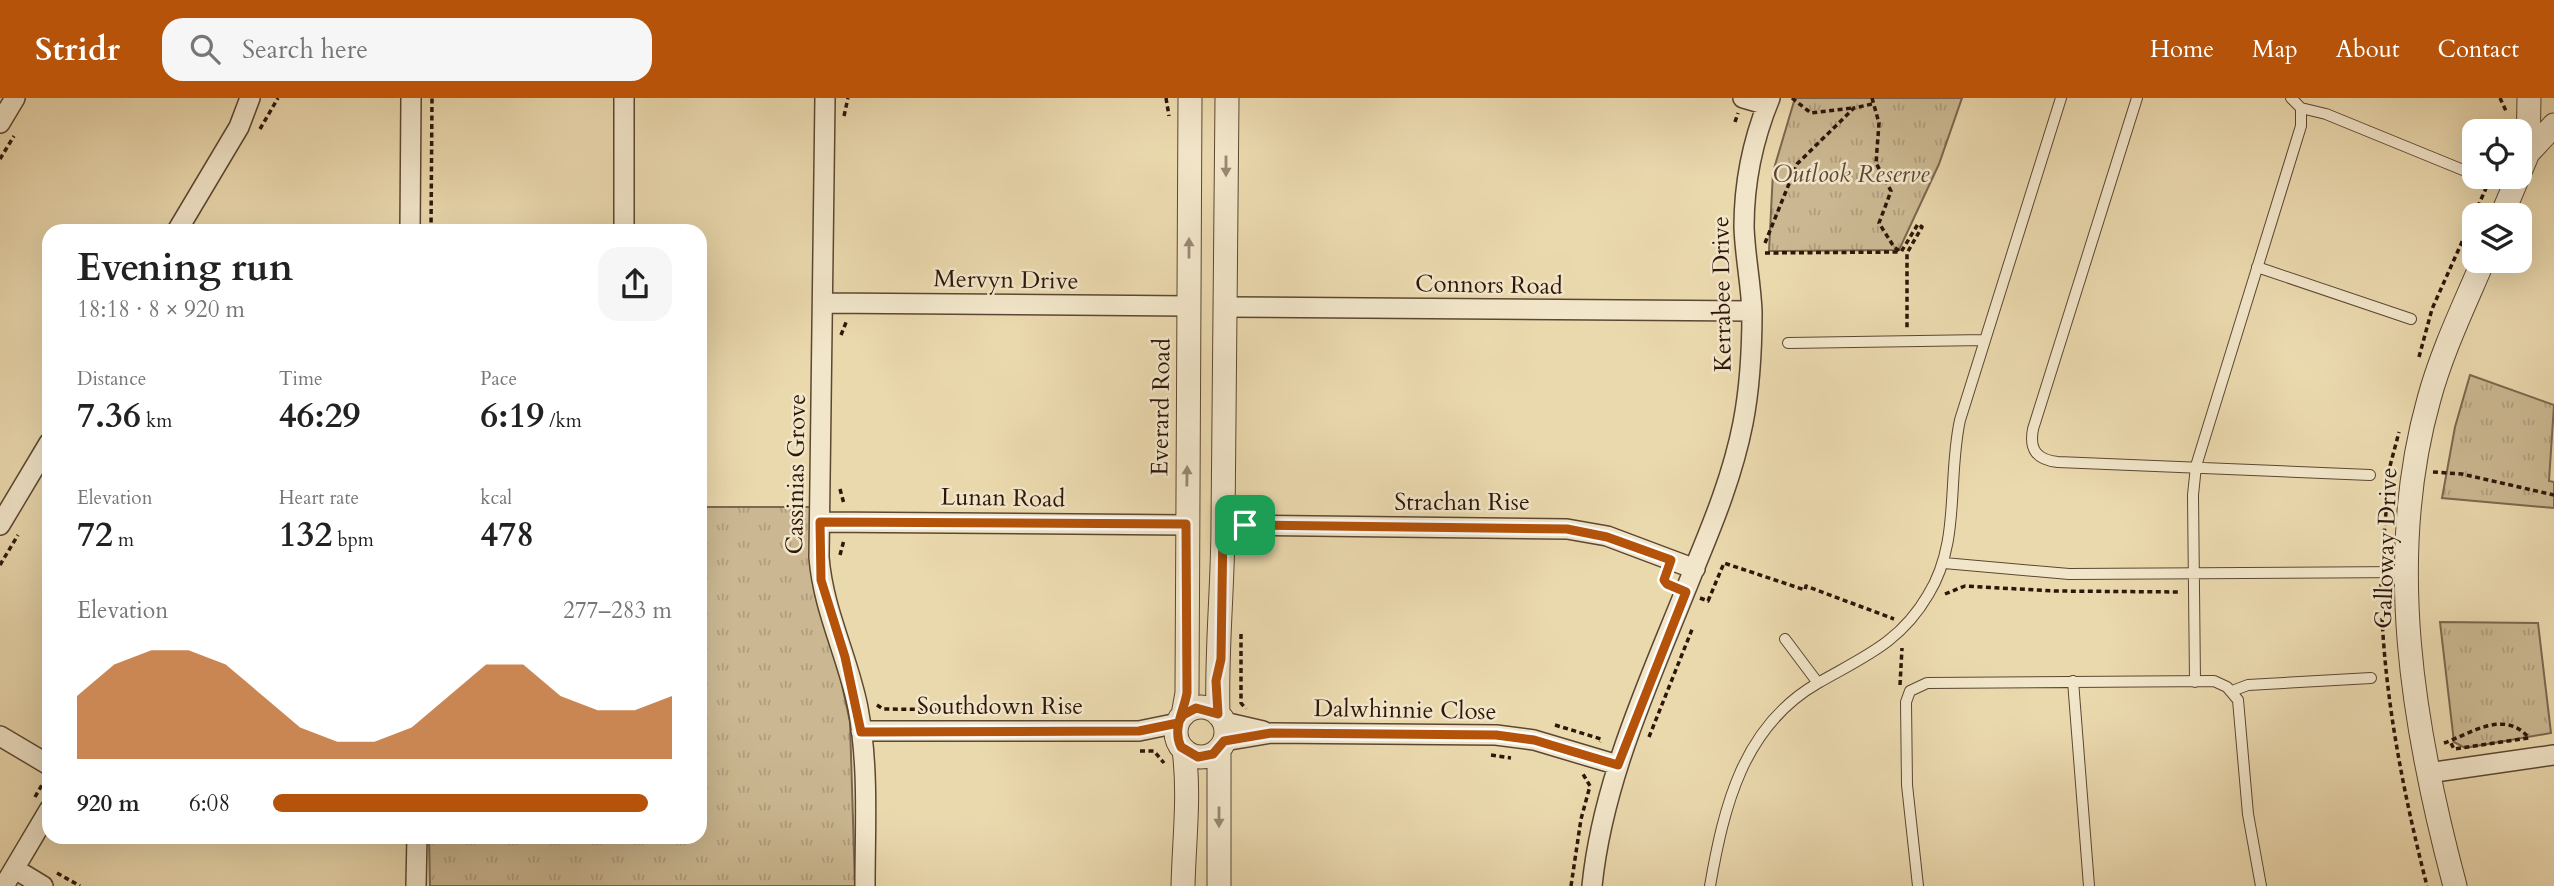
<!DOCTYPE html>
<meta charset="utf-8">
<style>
:root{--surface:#fff;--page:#f6f6f6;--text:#222;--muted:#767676;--accent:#b45309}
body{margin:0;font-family:Cardo,serif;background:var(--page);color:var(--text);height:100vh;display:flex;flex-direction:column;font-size:26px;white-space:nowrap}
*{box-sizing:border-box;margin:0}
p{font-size:23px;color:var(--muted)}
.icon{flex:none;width:38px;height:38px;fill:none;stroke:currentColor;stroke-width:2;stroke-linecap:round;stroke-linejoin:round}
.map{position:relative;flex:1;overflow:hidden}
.panel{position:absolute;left:42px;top:126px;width:665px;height:620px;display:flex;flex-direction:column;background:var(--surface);border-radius:21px;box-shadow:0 7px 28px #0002}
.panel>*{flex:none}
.tools{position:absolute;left:2462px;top:21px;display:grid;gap:14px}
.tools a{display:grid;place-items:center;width:70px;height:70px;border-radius:14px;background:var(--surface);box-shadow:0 7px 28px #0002;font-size:35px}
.pin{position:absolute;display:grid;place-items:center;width:60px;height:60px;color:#fff;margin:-30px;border-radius:14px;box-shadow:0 4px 10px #0006}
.round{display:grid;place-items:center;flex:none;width:74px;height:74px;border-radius:21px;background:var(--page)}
.head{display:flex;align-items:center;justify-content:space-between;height:119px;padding:0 35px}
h1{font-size:38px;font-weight:600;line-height:52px}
.metrics{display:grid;grid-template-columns:repeat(3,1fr);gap:10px;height:119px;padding:7px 35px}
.metrics div{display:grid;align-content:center}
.metrics b{font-size:35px;font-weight:600}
.metrics small{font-size:19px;font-weight:400}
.metrics p{font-size:19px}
.chart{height:196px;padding:14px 35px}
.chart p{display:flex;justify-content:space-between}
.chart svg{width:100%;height:126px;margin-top:7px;fill:var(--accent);opacity:.7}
ul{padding:0 35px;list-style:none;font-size:23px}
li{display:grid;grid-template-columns:112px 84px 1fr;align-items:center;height:52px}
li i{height:18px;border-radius:9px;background:var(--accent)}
header{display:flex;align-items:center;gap:42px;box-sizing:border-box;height:98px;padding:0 35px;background:var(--accent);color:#fff}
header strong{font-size:33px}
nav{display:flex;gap:38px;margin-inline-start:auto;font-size:24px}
.search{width:490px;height:63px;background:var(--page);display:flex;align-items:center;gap:18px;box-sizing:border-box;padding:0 24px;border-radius:21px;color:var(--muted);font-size:26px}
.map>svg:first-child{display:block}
</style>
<header>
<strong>Stridr</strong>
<div class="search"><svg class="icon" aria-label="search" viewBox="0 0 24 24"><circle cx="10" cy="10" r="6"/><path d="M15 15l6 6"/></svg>Search here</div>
<nav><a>Home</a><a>Map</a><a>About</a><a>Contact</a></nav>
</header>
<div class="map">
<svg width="2554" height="788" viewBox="0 0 2554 788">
<defs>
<pattern id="park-tufts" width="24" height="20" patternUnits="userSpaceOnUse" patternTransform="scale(1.75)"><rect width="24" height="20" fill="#cbb892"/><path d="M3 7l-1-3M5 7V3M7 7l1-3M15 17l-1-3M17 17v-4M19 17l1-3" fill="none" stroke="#af9d7d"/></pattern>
</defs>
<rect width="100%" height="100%" fill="#ebd9ae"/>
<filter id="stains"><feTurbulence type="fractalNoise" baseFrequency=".00286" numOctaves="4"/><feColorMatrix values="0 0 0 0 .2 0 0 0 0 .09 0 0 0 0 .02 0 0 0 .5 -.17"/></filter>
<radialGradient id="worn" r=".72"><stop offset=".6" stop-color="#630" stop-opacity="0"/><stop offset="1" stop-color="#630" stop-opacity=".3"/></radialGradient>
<path fill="url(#park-tufts)" stroke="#7c674e" stroke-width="2" d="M 1795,0 L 1962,0 L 1939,66 L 1899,152 L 1769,153 L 1773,74 Z
M 2470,277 L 2554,307 L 2549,383 L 2554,384 L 2554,410 L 2442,400 L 2455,329 Z
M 700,409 L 811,409 L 811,464 L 815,497 L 841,582 L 850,624 L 855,788 L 430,788 L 429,739 L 700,738 Z
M 2440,524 L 2538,525 L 2551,635 L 2465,650 L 2454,644 Z"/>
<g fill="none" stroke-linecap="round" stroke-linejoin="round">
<g stroke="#5c4732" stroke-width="12">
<path id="service" d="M 2137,0 L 2033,331 C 2029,352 2037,362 2058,364 L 2370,377
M 2301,10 L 2326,16 L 2468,74
M 2257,169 L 2411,221
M 1788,245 L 1985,242
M 1944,465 L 2069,476 L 2406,474
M 1785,541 L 1818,585
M 2073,583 L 2089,788
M 2195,584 L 2193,397 L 2196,368 L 2301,28 L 2301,10 L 2291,0
M 2232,593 L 2248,587 L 2371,580
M 1710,788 C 1724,708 1743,628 1818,585 C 1863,559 1900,545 1928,497 C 1961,444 1947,381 1960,322 L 2061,0
M 1918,788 L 1907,687 L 1906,604 L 1910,593 L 1927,585 L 2214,583 L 2227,589 L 2238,602 L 2248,716 L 2261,788"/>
</g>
<g stroke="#5c4732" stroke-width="22">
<path id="minor" d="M 825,0 L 819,459 C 823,512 848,559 858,610 C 869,669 865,729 865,788
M 1743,0 L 1767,7
M 0,25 L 15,0
M 177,133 L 239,29 L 250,0
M 410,133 L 411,0
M 624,133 L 624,0
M 823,205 L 1188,208
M 1225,209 L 1752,213
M 820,424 L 1186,427
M 0,427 L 49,345
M 1223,427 L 1567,431 L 1607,438 L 1695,471
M 1224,624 L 1263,633
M 861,633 L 1139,633 L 1178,625
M 0,638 L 49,667
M 1224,643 L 1271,635 L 1496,637 L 1534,642 L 1618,667
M 2428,675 L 2554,657
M 15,771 L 43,788
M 4,788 L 49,712
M 416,788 L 417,738
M 1592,788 C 1603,678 1654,573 1694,471 C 1714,423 1733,376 1743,325 C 1750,289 1752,251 1752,214 C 1751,186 1745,158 1744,129 C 1744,85 1753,41 1770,0"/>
</g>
<g stroke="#5c4732" stroke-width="25">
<path id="tertiary" d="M 2528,55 L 2529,0
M 2520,74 L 2528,55 L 2554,27
M 2502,117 L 2518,79
M1176 634a25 25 0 1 1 50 0a25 25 0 1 1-50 0Z
M 1218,616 C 1216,553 1223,489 1223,425 C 1223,284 1226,142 1227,0
M 1183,617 L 1187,595 L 1190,0
M 1183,788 C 1184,743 1190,697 1184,652
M 1219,788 L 1219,651
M 2455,788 C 2413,630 2384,461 2429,301 C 2442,253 2464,208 2483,163"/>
</g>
<path stroke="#2d1609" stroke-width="3.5" stroke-dasharray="5 3.5" stroke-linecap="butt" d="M 1166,0 L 1169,18
M 1792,0 L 1811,15 L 1852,10
M 1872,0 L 1879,25 L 1876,65 L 1891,93 L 1879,125 L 1894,149 L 1901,154 L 1918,126 L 1922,129 L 1907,155 L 1907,231
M 2500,0 L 2507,15
M 844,18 L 848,0
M 1735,24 L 1738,15
M 260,31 L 278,0
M 0,61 L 14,38
M 431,133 L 432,0
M 1765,145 L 1797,66 L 1854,10 L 1872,6
M 1765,155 L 1899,154
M 841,237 L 847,222
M 2419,259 L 2432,211 L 2491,79
M 2433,374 L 2462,376 L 2554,397
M 840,391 L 844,406
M 840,457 L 844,442
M 2382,461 L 2390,368 L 2399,334
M 0,467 L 18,437
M 2381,486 C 2382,588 2402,690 2427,788
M 1945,496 L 1965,488 L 2054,493 L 2181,494
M 1700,500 L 1708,503 L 1724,465 L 1805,492 L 1806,488 L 1894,521
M 1241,536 L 1241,605 L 1246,611
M 1900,587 L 1902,550
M 877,607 L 883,611 L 994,612
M 1555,627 L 1601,641 L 1600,644
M 1649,639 L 1693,529
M 2444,645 C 2472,635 2505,611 2529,640 L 2454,651 L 2450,643
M 1140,653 L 1154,653 L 1164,665
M 1491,657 L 1511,660
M 35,699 L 43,685
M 57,775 L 80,788
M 1571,788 L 1581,721 L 1590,688 L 1583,676"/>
<use href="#service" stroke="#f2e6ca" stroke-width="10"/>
<use href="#minor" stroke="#f2e6ca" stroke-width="19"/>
<use href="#tertiary" stroke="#f2e6ca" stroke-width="23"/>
</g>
<defs><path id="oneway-solid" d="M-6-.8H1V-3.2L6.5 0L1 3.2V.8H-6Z" transform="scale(1.75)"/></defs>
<g fill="#998873">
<use href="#oneway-solid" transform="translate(1226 68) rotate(90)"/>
<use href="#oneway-solid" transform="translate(1189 150) rotate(-90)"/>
<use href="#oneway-solid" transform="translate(1187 378) rotate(-89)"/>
<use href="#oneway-solid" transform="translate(1219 719) rotate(90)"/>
</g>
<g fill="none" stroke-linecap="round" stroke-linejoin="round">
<g stroke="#fff" stroke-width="14">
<path id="route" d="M 1245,427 L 1223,427 L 1221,561 L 1216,583 L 1218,616 L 1196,610 L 1183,617 L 1178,625 L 1139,633 L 861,634 L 845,559 L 821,482 L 820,424 L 1186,426 L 1187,595 C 1184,613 1172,631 1181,649 L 1198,659 L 1213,656 L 1224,643 L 1271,635 L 1496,637 L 1534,642 L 1618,667 L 1686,494 L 1667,486 L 1664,482 L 1671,462 L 1607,439 L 1567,431 L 1245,427"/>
</g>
<use href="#route" stroke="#b45309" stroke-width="9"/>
</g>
<g text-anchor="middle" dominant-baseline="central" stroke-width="5" stroke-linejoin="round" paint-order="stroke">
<g font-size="24" font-style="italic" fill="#5c4732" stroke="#f2e6ca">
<text x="1851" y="76">Outlook Reserve</text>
</g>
<g font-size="24" fill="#2d1609" stroke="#f2e6ca">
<text transform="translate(1006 182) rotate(1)">Mervyn Drive</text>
<text transform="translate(1489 187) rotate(1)">Connors Road</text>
<text transform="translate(1722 196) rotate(-91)">Kerrabee Drive</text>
<text transform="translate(1161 309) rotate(-89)">Everard Road</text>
<text transform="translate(796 376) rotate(-89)">Cassinias Grove</text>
<text transform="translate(1003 400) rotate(1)">Lunan Road</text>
<text x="1462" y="404">Strachan Rise</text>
<text transform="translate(2386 450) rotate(-88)">Galloway Drive</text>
<text x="1000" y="608">Southdown Rise</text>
<text transform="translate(1405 612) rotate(1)">Dalwhinnie Close</text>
</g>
</g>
<rect width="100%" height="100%" filter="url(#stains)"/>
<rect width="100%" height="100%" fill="url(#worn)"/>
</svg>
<div class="tools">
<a><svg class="icon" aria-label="locate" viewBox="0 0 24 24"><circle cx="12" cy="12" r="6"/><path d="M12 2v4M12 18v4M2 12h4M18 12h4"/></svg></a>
<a><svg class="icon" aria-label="layers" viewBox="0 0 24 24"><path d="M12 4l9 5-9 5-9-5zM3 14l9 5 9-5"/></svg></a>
</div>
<div class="pin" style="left:1245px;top:427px;background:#1e9e55"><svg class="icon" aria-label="arrive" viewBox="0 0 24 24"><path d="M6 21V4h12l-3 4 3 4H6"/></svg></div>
<section class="panel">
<div class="head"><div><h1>Evening run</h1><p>18:18 · 8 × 920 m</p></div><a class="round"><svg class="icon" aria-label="share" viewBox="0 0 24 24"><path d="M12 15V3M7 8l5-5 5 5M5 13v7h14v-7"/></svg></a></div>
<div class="metrics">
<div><p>Distance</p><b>7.36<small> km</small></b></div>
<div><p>Time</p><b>46:29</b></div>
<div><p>Pace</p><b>6:19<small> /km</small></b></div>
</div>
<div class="metrics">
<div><p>Elevation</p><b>72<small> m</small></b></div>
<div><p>Heart rate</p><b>132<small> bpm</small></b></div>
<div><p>kcal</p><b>478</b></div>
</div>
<div class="chart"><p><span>Elevation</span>277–283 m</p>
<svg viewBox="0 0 160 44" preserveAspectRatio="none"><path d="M0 44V22L10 11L20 6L30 6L40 11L50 22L60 33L70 38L80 38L90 33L100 22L110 11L120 11L130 22L140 27L150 27L160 22V44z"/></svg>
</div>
<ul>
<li><b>920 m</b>6:08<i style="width:94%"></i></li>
</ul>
</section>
</div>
